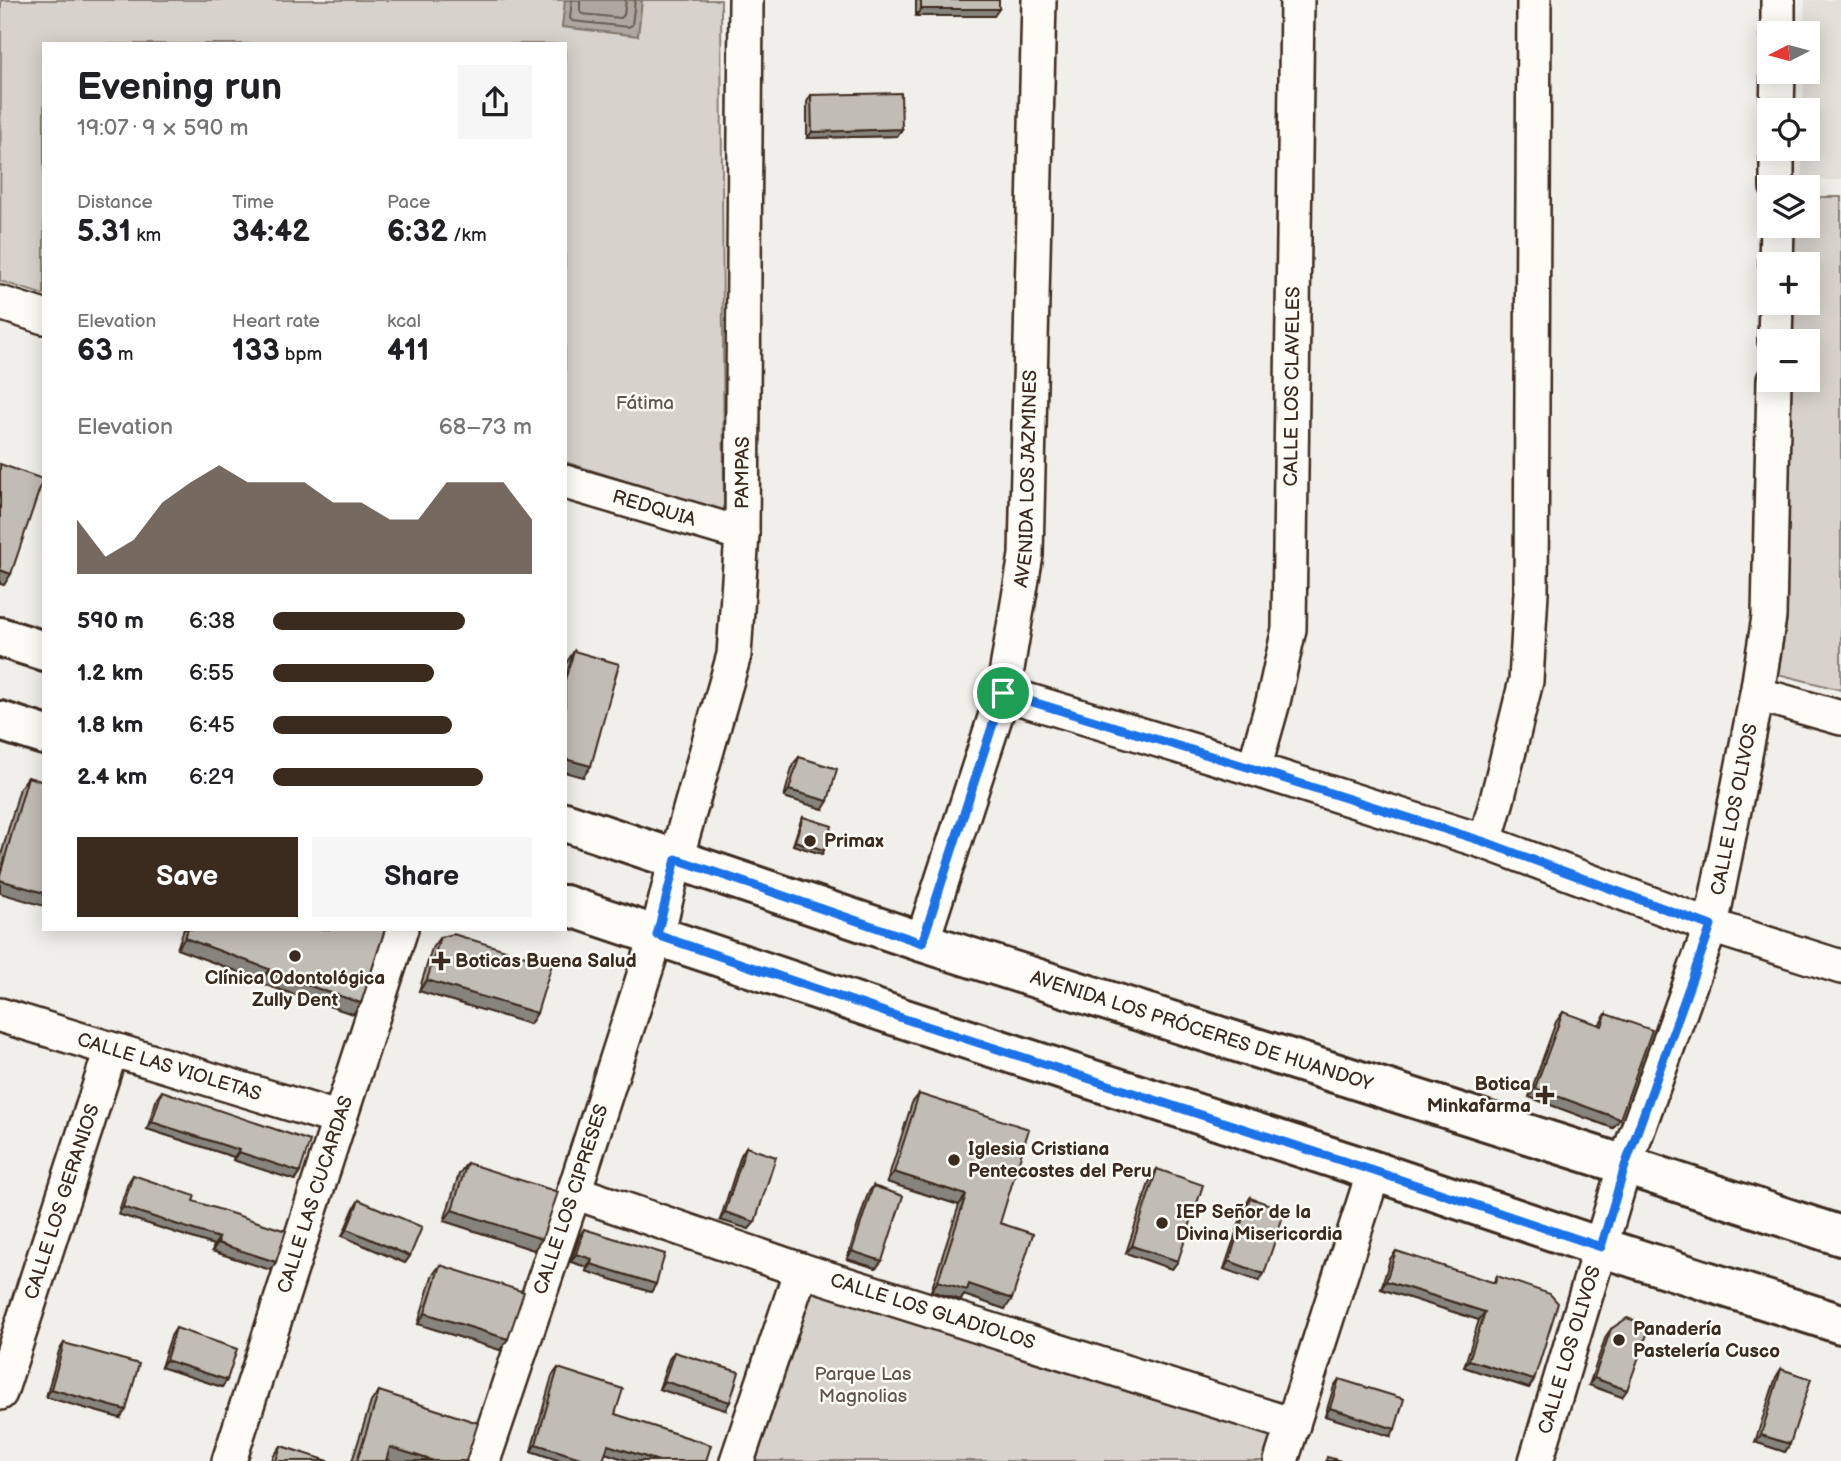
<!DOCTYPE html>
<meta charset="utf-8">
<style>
:root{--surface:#fff;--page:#f6f6f6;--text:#202124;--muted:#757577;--accent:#3b2a1e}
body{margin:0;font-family:"Balsamiq Sans",sans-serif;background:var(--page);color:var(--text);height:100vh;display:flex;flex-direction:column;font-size:26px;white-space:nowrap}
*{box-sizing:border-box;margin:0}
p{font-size:23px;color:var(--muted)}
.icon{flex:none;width:38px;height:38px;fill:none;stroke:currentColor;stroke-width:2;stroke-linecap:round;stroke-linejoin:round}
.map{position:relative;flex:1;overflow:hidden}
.side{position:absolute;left:42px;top:42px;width:525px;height:889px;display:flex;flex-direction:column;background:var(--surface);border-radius:0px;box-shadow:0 4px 18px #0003}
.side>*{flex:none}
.needle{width:46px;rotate:264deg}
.tools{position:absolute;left:1757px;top:21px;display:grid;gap:14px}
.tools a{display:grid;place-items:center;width:63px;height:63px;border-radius:0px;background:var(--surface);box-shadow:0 4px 18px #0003;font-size:35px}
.pin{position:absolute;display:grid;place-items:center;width:60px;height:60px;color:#fff;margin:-30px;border:4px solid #fff;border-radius:50%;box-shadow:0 2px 7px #0007}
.round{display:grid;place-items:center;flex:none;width:74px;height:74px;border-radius:0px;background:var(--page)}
.overview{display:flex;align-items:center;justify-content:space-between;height:119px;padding:0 35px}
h1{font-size:38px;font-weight:700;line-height:52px}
.figures{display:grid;grid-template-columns:repeat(3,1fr);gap:10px;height:119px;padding:7px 35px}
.figures div{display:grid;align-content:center}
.figures b{font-size:30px;font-weight:700}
.figures small{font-size:19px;font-weight:400}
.figures p{font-size:19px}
.chart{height:196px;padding:14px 35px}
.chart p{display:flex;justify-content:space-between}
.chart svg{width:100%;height:126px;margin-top:7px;fill:var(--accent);opacity:.7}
.button{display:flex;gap:14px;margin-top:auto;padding:14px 35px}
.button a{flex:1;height:80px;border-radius:0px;background:var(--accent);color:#fff;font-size:28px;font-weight:700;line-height:80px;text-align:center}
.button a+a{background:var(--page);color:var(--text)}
ul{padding:0 35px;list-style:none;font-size:23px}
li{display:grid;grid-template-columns:112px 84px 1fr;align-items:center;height:52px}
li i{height:18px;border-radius:9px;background:var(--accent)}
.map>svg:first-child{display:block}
</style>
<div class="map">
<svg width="1841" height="1461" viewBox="0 0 1841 1461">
<rect width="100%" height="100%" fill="#f1efea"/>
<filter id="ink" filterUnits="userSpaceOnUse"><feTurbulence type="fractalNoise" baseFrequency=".0143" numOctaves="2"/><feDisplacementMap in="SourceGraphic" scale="14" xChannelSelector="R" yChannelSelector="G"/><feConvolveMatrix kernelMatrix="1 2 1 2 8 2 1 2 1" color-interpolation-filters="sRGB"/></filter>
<g filter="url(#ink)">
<path fill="#e3e0da" d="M 1805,0 L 1841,0 L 1841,180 L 1802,181 L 1802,149 L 1808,149 L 1808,110 L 1803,110 L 1804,72 L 1808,72 L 1808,33 L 1804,33 Z"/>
<path fill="#d7d2cc" stroke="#897e75" stroke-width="2" d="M 1,0 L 721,0 L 724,512 L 565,462 L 565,44 L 44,44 L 44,295 L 0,281 Z
M 1808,197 L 1841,197 L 1841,690 L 1778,674 L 1787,618 L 1789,380 L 1808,380 L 1808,341 L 1789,341 L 1790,303 L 1808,303 L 1808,264 L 1790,264 L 1790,226 L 1808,226 Z
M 813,1288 L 1272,1436 L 1264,1461 L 756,1461 Z"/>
<path fill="#aea69f" stroke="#80746b" stroke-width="2" d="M 565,0 L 642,0 L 638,36 L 562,27 Z"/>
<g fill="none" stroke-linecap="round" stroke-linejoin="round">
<path stroke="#695c52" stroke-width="2" d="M 572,0 L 570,18 L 572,21 L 628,27 L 632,25 L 635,0
M 580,0 L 580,11 L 582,14 L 621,18 L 624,15 L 626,0"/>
<g stroke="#3b2a1e" stroke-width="38">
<g id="minor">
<path d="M 1778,33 L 1778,0"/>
<path d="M 1777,110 L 1778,72"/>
<path d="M 1777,187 L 1777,149"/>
<path d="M 1776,264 L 1777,226"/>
<path d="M 0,303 L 44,317"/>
<path d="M 1775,341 L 1776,303"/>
<path id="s1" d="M 565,482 L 742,534"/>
<path d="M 1003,693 L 1254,769 L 1485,842 L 1711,926 L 1841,967"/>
<path d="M 1757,694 L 1841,718"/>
<path id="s2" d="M 1254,769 L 1273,702 L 1289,629 L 1297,0"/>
<path d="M 1485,842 L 1497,800 L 1526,681 L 1531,592 L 1534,0"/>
<path id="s3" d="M 922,942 L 1003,693 L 1026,555 L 1039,0"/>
<path id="s4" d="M 0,1015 L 340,1119"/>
<path id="s5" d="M 574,1192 L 801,1270 L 1293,1425"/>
<path id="s6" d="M 0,1393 L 111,1050"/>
<path id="s7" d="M 229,1461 L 401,929"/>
<path id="s8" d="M 483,1461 L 574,1192 L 657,935 L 676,859 L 734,655 L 742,534 L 746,0"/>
<path d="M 737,1461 L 801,1270"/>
<path d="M 1281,1461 L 1374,1171"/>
<path id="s9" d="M 1536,1461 L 1625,1165 L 1711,926 L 1757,694 L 1769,617 L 1774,380"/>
</g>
</g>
<g stroke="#3b2a1e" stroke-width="44">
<g id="major">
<path d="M 0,637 L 44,651"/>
<path d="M 0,721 L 44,735"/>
<path id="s10" d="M 565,822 L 922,942 L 1625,1165 L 1841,1236"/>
<path d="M 565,905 L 905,1019 L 1374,1171 L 1600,1247 L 1841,1324"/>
</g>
</g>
<use href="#minor" stroke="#fdfcf7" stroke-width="33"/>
<use href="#major" stroke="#fdfcf7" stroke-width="38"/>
</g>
<path fill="#a6a29b" stroke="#3b2a1e" stroke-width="2" d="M 916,0 L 999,0 L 994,16 L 916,16 Z
M 811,95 L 902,129 L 897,136 L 807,138 L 807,102 Z
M 574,651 L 583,777 L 565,772 L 565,665 Z
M 799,757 L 823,809 L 784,797 L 793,764 Z
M 28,777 L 0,893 L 0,859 L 20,788 Z
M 803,817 L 824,850 L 822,854 L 793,845 L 801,820 Z
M 184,929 L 385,929 L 361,1003 L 353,1014 L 260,983 L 261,980 L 177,949 Z
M 440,937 L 537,1013 L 530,1024 L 419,991 L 432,948 Z
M 1563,1012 L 1599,1025 L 1606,1014 L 1613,1128 L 1529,1097 L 1556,1022 Z
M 162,1091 L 300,1172 L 295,1180 L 233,1160 L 234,1157 L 147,1129 L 157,1098 Z
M 919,1094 L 1000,1223 L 1005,1309 L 964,1295 L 961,1300 L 931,1291 L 959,1205 L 887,1182 L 912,1103 Z
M 746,1147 L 749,1229 L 720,1220 L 741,1155 Z
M 467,1163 L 534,1250 L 444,1221 L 459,1174 Z
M 1157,1169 L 1178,1261 L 1172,1269 L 1126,1253 L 1151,1177 Z
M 133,1175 L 193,1201 L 271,1270 L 212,1251 L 214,1245 L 118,1214 L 128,1183 Z
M 873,1186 L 876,1268 L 847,1259 L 868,1193 Z
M 1250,1198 L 1259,1281 L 1224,1269 L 1245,1206 Z
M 359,1200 L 410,1256 L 405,1263 L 342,1236 L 354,1208 Z
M 584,1229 L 656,1284 L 651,1292 L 586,1271 L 587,1267 L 571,1262 L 579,1237 Z
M 1396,1251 L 1493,1283 L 1497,1276 L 1534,1380 L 1529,1388 L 1464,1367 L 1479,1320 L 1381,1289 L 1390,1259 Z
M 440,1265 L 500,1350 L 418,1324 L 432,1276 Z
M 176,1328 L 227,1380 L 222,1387 L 161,1367 L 171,1336 Z
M 1611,1329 L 1622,1397 L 1589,1385 L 1606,1336 Z
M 64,1343 L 120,1418 L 46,1397 L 59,1351 Z
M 674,1352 L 725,1410 L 659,1389 L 669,1359 Z
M 558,1368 L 615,1414 L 706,1461 L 630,1461 L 605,1453 L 603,1461 L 561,1461 L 531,1451 L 552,1376 Z
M 1781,1369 L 1790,1444 L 1785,1452 L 1755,1442 L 1776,1377 Z
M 1339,1379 L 1390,1436 L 1325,1416 L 1334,1386 Z
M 379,1391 L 466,1461 L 391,1461 L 386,1459 L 386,1461 L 352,1461 L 371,1402 Z
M 281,1446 L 328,1461 L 272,1461 L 273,1457 Z"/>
<path fill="#87847e" stroke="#3b2a1e" stroke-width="2" d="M 921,9 L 999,9 L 994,16 L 916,16 Z
M 902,129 L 897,136 L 807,138 L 812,132 Z
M 0,570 L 11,574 L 4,585 L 0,584 Z
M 565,759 L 591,766 L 583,777 L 565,772 Z
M 789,790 L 828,801 L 823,809 L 784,797 Z
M 795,841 L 824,850 L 822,854 L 793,845 Z
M 0,880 L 44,893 L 44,906 L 0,893 Z
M 185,938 L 269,969 L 261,980 L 177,949 Z
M 268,972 L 361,1003 L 353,1014 L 260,983 Z
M 427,980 L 537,1013 L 530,1024 L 419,991 Z
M 1535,1088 L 1620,1119 L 1613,1128 L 1529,1097 Z
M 152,1122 L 239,1150 L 234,1157 L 147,1129 Z
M 239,1152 L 300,1172 L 295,1180 L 233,1160 Z
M 894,1172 L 966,1195 L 959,1205 L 887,1182 Z
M 123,1207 L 219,1238 L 214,1245 L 118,1214 Z
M 452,1210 L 542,1239 L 534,1250 L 444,1221 Z
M 725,1212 L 755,1222 L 749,1229 L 720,1220 Z
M 347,1229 L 410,1256 L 405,1263 L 342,1236 Z
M 218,1243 L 276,1262 L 271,1270 L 212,1251 Z
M 1132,1246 L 1178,1261 L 1172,1269 L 1126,1253 Z
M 852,1251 L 882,1261 L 876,1268 L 847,1259 Z
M 576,1254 L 592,1259 L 587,1267 L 571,1262 Z
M 1229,1261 L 1264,1274 L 1259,1281 L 1224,1269 Z
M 591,1264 L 656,1284 L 651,1292 L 586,1271 Z
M 938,1281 L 969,1284 L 1012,1299 L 1005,1309 L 964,1295 L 961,1300 L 931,1291 Z
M 1386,1281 L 1485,1312 L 1479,1320 L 1381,1289 Z
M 425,1313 L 508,1339 L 500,1350 L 418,1324 Z
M 166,1360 L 227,1380 L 222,1387 L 161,1367 Z
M 1469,1360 L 1534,1380 L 1529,1388 L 1464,1367 Z
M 1594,1378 L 1627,1390 L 1622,1397 L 1589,1385 Z
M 664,1381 L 730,1402 L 725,1410 L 659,1389 Z
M 51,1389 L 126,1410 L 120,1418 L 46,1397 Z
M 1330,1408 L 1395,1429 L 1390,1436 L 1325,1416 Z
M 1761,1435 L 1790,1444 L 1785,1452 L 1755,1442 Z
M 536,1444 L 590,1461 L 561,1461 L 531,1451 Z
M 608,1445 L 659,1461 L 630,1461 L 602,1452 Z
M 390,1447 L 434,1461 L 391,1461 L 382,1458 Z"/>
<path fill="#c1bcb4" stroke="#3b2a1e" stroke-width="2" d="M 921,0 L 999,0 L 999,9 L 921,9 Z
M 901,93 L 902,129 L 812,132 L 811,95 Z
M 0,464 L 43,479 L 11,574 L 0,570 Z
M 574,651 L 619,664 L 591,766 L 565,759 L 565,680 Z
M 799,757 L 837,769 L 828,801 L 789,790 Z
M 28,777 L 44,782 L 44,893 L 0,880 L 0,875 Z
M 803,817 L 832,826 L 824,850 L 795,841 Z
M 188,929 L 385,929 L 361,1003 L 268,972 L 269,969 L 185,938 Z
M 453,934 L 552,964 L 537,1013 L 427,980 L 440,937 Z
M 1563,1012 L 1602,1026 L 1606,1014 L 1652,1030 L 1620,1119 L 1535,1088 Z
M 162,1091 L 310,1141 L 300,1172 L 239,1152 L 239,1150 L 152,1122 Z
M 919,1094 L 1029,1129 L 1000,1223 L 1033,1234 L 1012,1299 L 969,1284 L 967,1290 L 938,1281 L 966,1195 L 894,1172 Z
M 746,1147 L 776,1157 L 755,1222 L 725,1212 Z
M 467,1163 L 558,1192 L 542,1239 L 452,1210 Z
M 1157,1169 L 1203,1185 L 1178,1261 L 1132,1246 Z
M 133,1175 L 195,1196 L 193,1201 L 286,1231 L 276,1262 L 218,1243 L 219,1238 L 123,1207 Z
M 873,1186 L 903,1196 L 882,1261 L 852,1251 Z
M 1250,1198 L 1285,1210 L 1264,1274 L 1229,1261 Z
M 359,1200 L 422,1227 L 410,1256 L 347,1229 Z
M 584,1229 L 665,1254 L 656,1284 L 591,1264 L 592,1259 L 576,1254 Z
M 1396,1251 L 1495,1283 L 1497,1276 L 1550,1294 L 1558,1303 L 1534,1380 L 1469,1360 L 1485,1312 L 1386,1281 Z
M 440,1265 L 524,1292 L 508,1339 L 425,1313 Z
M 1627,1318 L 1650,1326 L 1627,1390 L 1594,1378 L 1611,1329 Z
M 176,1328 L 237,1349 L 227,1380 L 166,1360 Z
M 64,1343 L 139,1364 L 126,1410 L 51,1389 Z
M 674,1352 L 739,1372 L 730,1402 L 664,1381 Z
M 558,1368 L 623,1389 L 615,1414 L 711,1445 L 706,1461 L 659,1461 L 608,1445 L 603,1461 L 590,1461 L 536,1444 Z
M 1781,1369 L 1811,1379 L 1790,1444 L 1761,1435 Z
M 1339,1379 L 1404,1399 L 1395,1429 L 1330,1408 Z
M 379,1391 L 478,1423 L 466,1461 L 434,1461 L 390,1447 L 386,1461 L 357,1461 Z
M 281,1446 L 328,1461 L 276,1461 Z
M 1327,1457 L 1341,1461 L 1326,1461 Z"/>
</g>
<g fill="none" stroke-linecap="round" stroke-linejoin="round" filter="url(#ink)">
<g stroke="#fff" stroke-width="14">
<path id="route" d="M 1003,693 L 1254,769 L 1485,842 L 1711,926 L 1625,1166 L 1601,1247 L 1374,1171 L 905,1019 L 657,935 L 676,859 L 922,943 Z"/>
</g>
<use href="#route" stroke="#1a73e8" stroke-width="9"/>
</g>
<g fill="#3b2a1e" stroke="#fdfcf7" stroke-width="2.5">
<circle cx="810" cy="841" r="7"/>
<circle cx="295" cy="956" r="7"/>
<path d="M437.5 950.5h7v7h7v7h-7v7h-7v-7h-7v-7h7z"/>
<path d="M1541.5 1084.5h7v7h7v7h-7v7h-7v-7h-7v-7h7z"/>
<circle cx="954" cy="1160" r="7"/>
<circle cx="1162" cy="1223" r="7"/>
<circle cx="1619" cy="1340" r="7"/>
</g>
<g text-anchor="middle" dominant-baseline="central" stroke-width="5" stroke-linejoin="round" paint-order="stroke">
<g font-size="19" fill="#3b2a1e" stroke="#fdfcf7">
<text stroke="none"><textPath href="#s2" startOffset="387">CALLE LOS CLAVELES</textPath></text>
<text stroke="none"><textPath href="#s8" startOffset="1027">PAMPAS</textPath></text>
<text stroke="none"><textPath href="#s3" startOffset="478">AVENIDA LOS JAZMINES</textPath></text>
<text stroke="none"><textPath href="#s1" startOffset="93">REDQUIA</textPath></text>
<text stroke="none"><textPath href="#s9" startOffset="682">CALLE LOS OLIVOS</textPath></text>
<text stroke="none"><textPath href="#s10" startOffset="670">AVENIDA LOS PRÓCERES DE HUANDOY</textPath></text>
<text stroke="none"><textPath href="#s4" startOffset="177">CALLE LAS VIOLETAS</textPath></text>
<text stroke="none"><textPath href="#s7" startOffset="280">CALLE LAS CUCARDAS</textPath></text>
<text stroke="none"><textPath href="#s8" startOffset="276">CALLE LOS CIPRESES</textPath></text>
<text stroke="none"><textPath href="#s6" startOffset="201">CALLE LOS GERANIOS</textPath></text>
<text stroke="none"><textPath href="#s5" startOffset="378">CALLE LOS GLADIOLOS</textPath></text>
<text stroke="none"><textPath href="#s9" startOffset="116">CALLE LOS OLIVOS</textPath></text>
</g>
<g font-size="19" fill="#62544a" stroke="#fdfcf7">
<text x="645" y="403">Fátima</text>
<text x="863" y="1374">Parque Las<tspan x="863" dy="22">Magnolias</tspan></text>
</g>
<g font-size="19" font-weight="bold" fill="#3b2a1e" stroke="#fdfcf7" text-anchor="start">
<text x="824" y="841">Primax</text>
<text x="455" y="961">Boticas Buena Salud</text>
<text x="295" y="978" text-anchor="middle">Clínica Odontológica<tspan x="295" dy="22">Zully Dent</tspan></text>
<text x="1531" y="1084" text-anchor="end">Botica<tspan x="1531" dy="22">Minkafarma</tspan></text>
<text x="968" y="1149">Iglesia Cristiana<tspan x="968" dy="22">Pentecostes del Peru</tspan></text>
<text x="1176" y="1212">IEP Señor de la<tspan x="1176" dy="22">Divina Misericordia</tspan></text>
<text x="1633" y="1329">Panadería<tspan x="1633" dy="22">Pastelería Cusco</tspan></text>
</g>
</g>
</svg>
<div class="tools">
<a><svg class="needle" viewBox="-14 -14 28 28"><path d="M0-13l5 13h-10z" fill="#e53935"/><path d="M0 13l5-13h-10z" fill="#757577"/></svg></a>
<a><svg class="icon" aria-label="locate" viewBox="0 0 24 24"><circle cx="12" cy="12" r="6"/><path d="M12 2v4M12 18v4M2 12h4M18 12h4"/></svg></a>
<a><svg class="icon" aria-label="layers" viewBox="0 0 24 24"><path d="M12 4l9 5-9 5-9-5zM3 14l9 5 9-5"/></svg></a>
<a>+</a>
<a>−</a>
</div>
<div class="pin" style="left:1003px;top:693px;background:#1e9e55"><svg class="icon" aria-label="arrive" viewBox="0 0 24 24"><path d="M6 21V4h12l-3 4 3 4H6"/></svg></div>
<section class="side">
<div class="overview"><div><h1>Evening run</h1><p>19:07 · 9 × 590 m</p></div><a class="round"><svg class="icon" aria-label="share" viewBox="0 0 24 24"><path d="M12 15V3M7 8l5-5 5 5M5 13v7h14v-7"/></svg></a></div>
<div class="figures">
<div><p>Distance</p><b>5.31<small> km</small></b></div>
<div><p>Time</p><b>34:42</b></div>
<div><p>Pace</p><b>6:32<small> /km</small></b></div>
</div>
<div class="figures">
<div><p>Elevation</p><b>63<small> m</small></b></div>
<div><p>Heart rate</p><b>133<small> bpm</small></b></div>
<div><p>kcal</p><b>411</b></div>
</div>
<div class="chart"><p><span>Elevation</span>68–73 m</p>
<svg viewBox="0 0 160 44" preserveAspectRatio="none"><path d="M0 44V25L10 38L20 32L30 19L40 12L50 6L60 12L70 12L80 12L90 19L100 19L110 25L120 25L130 12L140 12L150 12L160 25V44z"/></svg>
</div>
<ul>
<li><b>590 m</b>6:38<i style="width:74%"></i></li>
<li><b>1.2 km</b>6:55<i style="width:62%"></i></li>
<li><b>1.8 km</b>6:45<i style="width:69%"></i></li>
<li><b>2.4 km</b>6:29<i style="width:81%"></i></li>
</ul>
<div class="button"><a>Save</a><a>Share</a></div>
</section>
</div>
